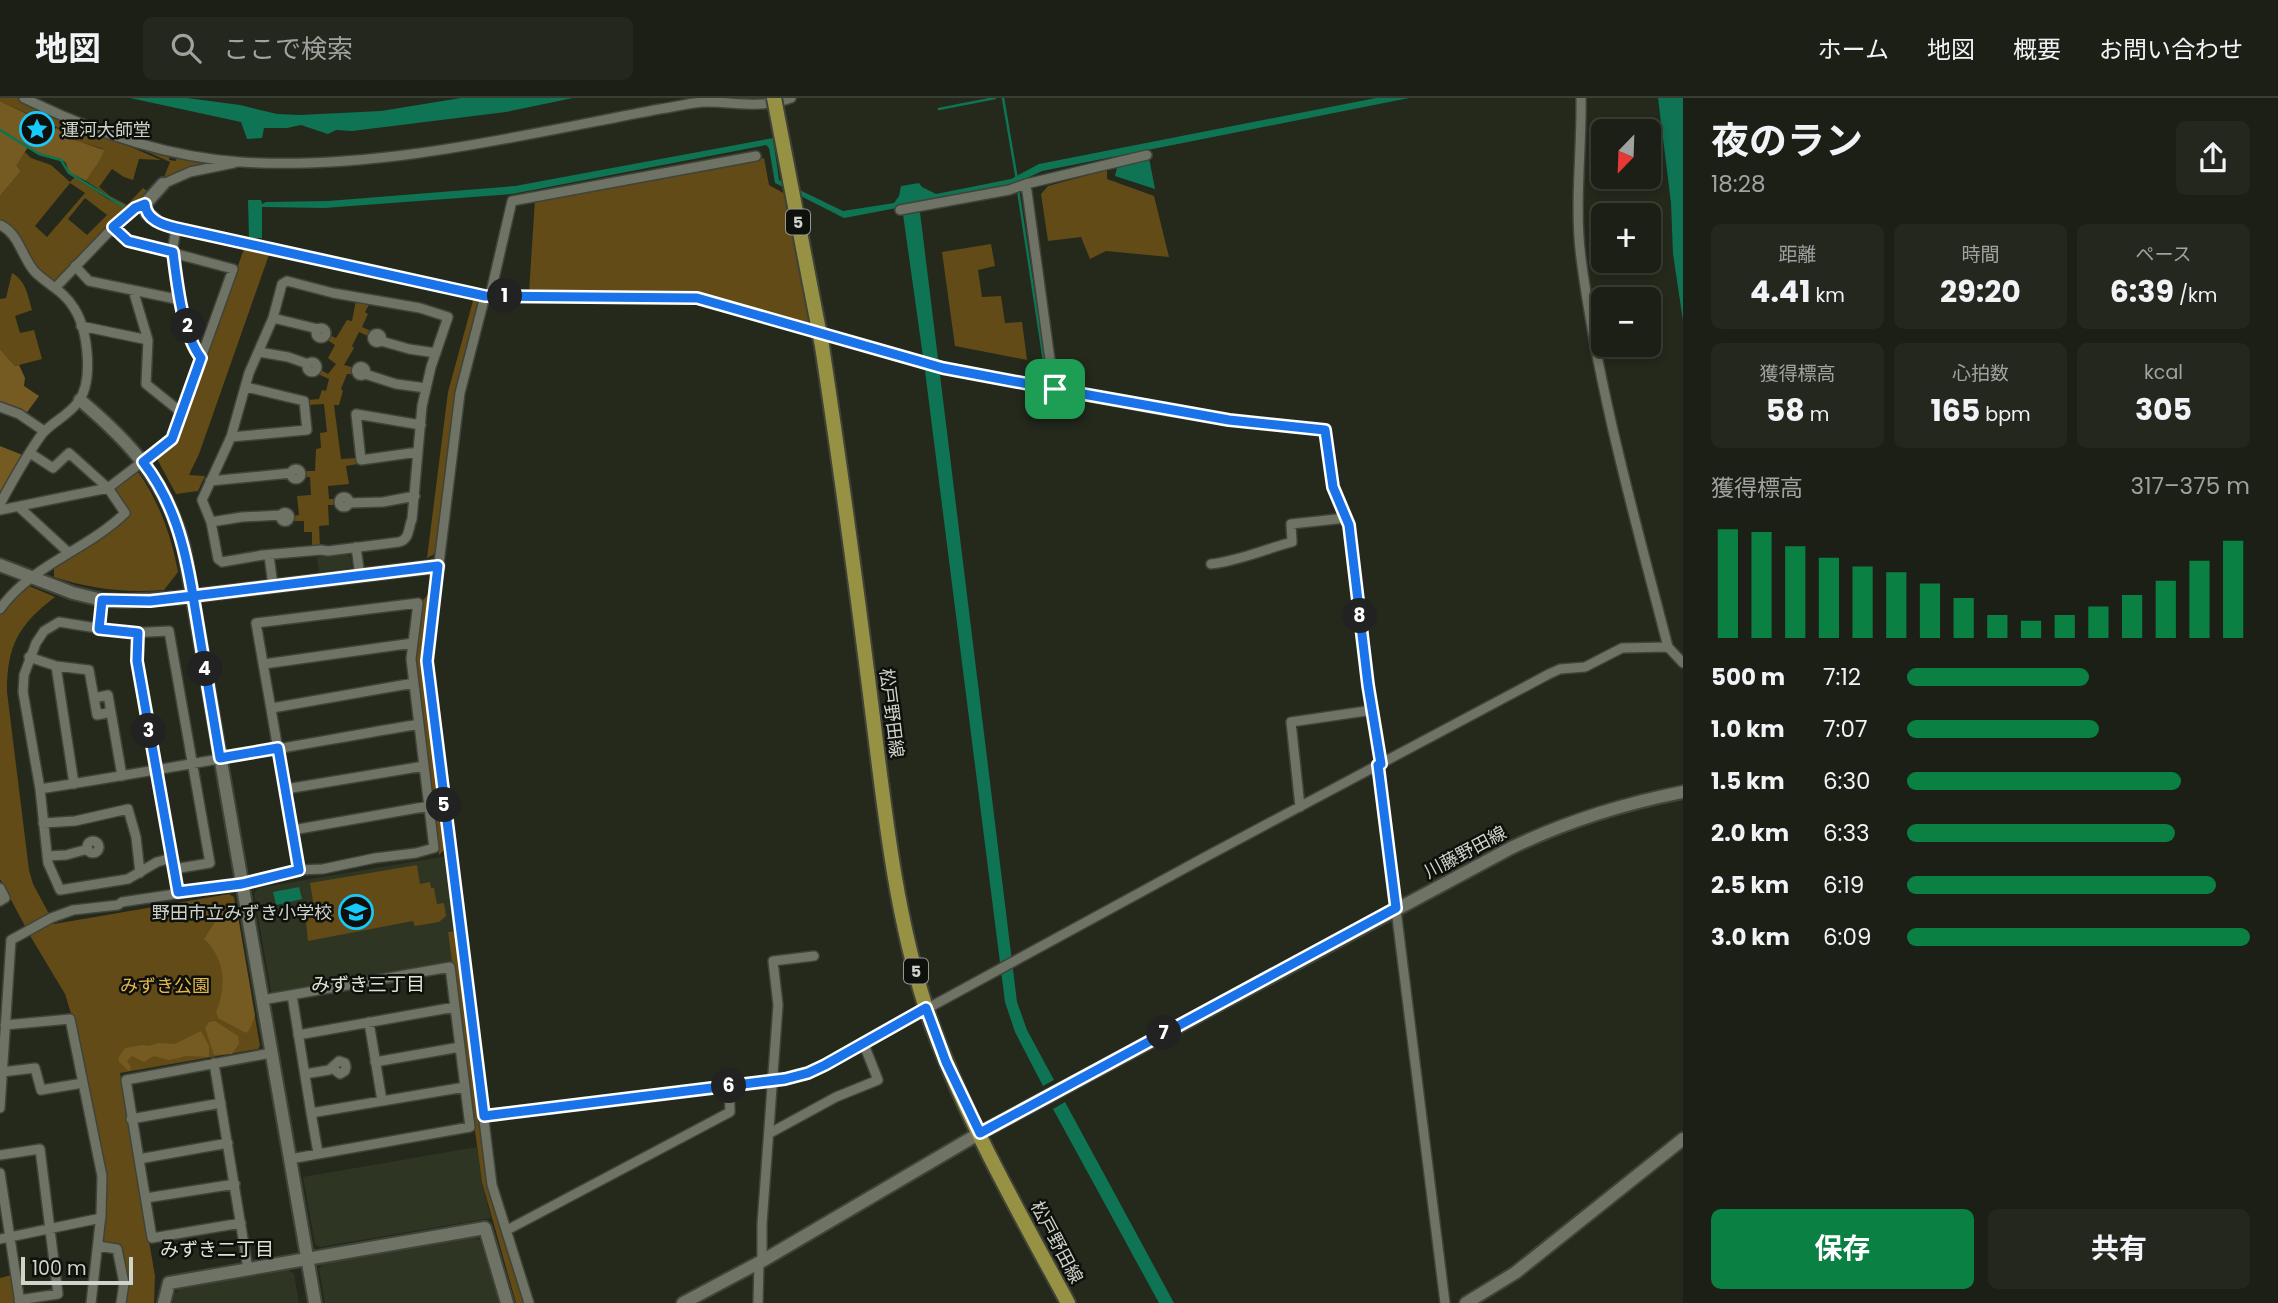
<!DOCTYPE html>
<html lang="ja">
<meta charset="utf-8">
<style>
:root{--surface:#1b1f15;--page:#24271e;--text:#f1f3f6;--muted:#a0a2a0;--line:#393d34;--accent:#0b8043}
body{margin:0;font-family:Poppins,"Noto Sans JP",sans-serif;background:var(--page);color:var(--text);height:100vh;display:flex;flex-direction:column;font-size:26px;white-space:nowrap}
*{box-sizing:border-box;margin:0}
p{font-size:23px;color:var(--muted)}
.icon{flex:none;width:38px;height:38px;fill:none;stroke:currentColor;stroke-width:2;stroke-linecap:round;stroke-linejoin:round}
.map{position:relative;flex:1;overflow:hidden}
.panel{display:flex;flex-direction:column;background:var(--surface);width:595px}
.panel>*{flex:none}
.needle{width:46px;rotate:203deg}
.fabs{position:absolute;left:1591px;top:21px;display:grid;gap:14px}
.fabs a{display:grid;place-items:center;width:70px;height:70px;border-radius:10px;background:var(--surface);box-shadow:0 4px 10px #0003,0 0 0 2px var(--line);font-size:35px}
.scale{position:absolute;left:21px;bottom:18px;width:112px;box-sizing:border-box;padding-left:7px;border:4px solid #d0d3cb;border-top:0;font-size:19px;line-height:24px;white-space:nowrap;color:#d0d3cb;-webkit-text-stroke:5px #0e100b;paint-order:stroke}
.pin{position:absolute;display:grid;place-items:center;width:60px;height:60px;color:#fff;margin:-30px;border-radius:14px;box-shadow:0 4px 10px #0006}
.km{position:absolute;width:35px;height:35px;margin:-18px;border-radius:50%;background:#222;color:#fff;font-size:19px;line-height:35px;text-align:center}
.round{display:grid;place-items:center;flex:none;width:74px;height:74px;border-radius:10px;background:var(--page)}
.overview{display:flex;align-items:center;justify-content:space-between;height:119px;padding:0 28px}
h1{font-size:38px;font-weight:700;line-height:52px}
.metrics{display:grid;grid-template-columns:repeat(3,1fr);gap:10px;height:119px;padding:7px 28px}
.metrics div{display:grid;align-content:center;border-radius:10px;background:var(--page);text-align:center}
.metrics b{font-size:30px;font-weight:700}
.metrics small{font-size:19px;font-weight:400}
.metrics p{font-size:19px}
.chart{height:196px;padding:14px 28px}
.chart p{display:flex;justify-content:space-between}
.chart svg{width:100%;height:126px;margin-top:7px;stroke:var(--accent);stroke-width:6}
.cta{display:flex;gap:14px;margin-top:auto;padding:14px 28px}
.cta a{flex:1;height:80px;border-radius:10px;background:var(--accent);color:#fff;font-size:28px;font-weight:700;line-height:80px;text-align:center}
.cta a+a{background:var(--page);color:var(--text)}
ul{padding:0 28px;list-style:none;font-size:23px}
li{display:grid;grid-template-columns:112px 84px 1fr;align-items:center;height:52px}
li i{height:18px;border-radius:9px;background:var(--accent)}
header{display:flex;align-items:center;gap:42px;box-sizing:border-box;height:98px;padding:0 35px;background:var(--surface);border-bottom:2px solid var(--line)}
header strong{font-size:33px}
nav{display:flex;gap:38px;margin-inline-start:auto;font-size:24px}
.search{width:490px;height:63px;background:var(--page);display:flex;align-items:center;gap:18px;box-sizing:border-box;padding:0 24px;border-radius:10px;color:var(--muted);font-size:26px}
main{display:flex;flex:1;min-height:0}
.map>svg:first-child{display:block}
</style>
<header>
<strong>地図</strong>
<div class="search"><svg class="icon" aria-label="search" viewBox="0 0 24 24"><circle cx="10" cy="10" r="6"/><path d="M15 15l6 6"/></svg>ここで検索</div>
<nav><a>ホーム</a><a>地図</a><a>概要</a><a>お問い合わせ</a></nav>
</header>
<main>
<div class="map">
<svg width="1683" height="1205" viewBox="0 0 1683 1205">
<rect width="100%" height="100%" fill="#24291c"/>
<path fill="#2f3523" d="M 347,457 L 351,459 L 352,470 L 319,474 L 317,459 Z
M 447,758 L 456,833 L 448,834 L 453,866 L 272,898 L 254,796 L 258,790 Z
M 477,1049 L 482,1084 L 491,1120 L 320,1149 L 315,1146 L 303,1079 Z
M 475,1140 L 480,1143 L 499,1205 L 325,1205 L 319,1171 L 322,1166 Z
M 289,1172 L 294,1176 L 299,1205 L 173,1205 L 175,1196 L 180,1191 Z"/>
<path fill="#624b17" fill-rule="evenodd" d="M 0,0 L 17,0 L 161,62 L 139,61 L 133,82 L 124,79 L 112,71 L 99,89 L 110,98 L 127,107 L 143,90 L 147,93 L 147,98 L 57,183 L 52,183 L 43,177 L 0,124 L 0,98 L 21,73 L 15,68 L 25,54 L 31,60 L 51,67 L 70,84 L 75,79 L 108,101 L 124,108 L 86,83 L 99,64 L 103,51 L 71,41 L 69,35 L 0,3 ZM 70,85 L 85,95 L 47,139 L 35,128 ZM 85,100 L 107,117 L 87,137 L 68,121 Z
M 123,43 L 170,55 L 169,62 L 176,63 L 177,57 L 218,64 L 179,74 L 163,82 L 170,64 Z
M 764,60 L 769,87 L 787,97 L 812,228 L 699,197 L 529,195 L 535,101 Z
M 1107,72 L 1107,81 L 1154,98 L 1169,159 L 1106,153 L 1090,161 L 1081,139 L 1048,143 L 1041,96 L 1048,88 Z
M 991,146 L 995,168 L 978,172 L 982,199 L 1001,198 L 1005,225 L 1022,224 L 1027,262 L 955,248 L 942,154 Z
M 245,148 L 270,154 L 199,356 L 189,377 L 205,378 L 198,393 L 176,396 L 156,359 L 175,344 Z
M 12,175 C 26,183 28,198 32,212 L 15,218 L 20,235 L 34,232 L 42,261 L 15,268 L 0,251 L 0,201 L 6,200 Z
M 474,199 L 480,202 L 457,292 L 436,452 L 433,457 L 427,460 L 448,294 Z
M 356,202 L 370,205 L 365,214 L 368,216 L 362,229 L 373,234 L 370,239 L 359,234 L 352,248 L 354,250 L 344,267 L 355,270 L 355,276 L 347,276 L 341,291 L 343,293 L 339,307 L 334,307 L 341,361 L 357,360 L 358,366 L 346,368 L 349,386 L 328,388 L 329,401 L 338,401 L 337,407 L 328,407 L 329,427 L 319,428 L 320,449 L 312,449 L 312,434 L 304,434 L 304,423 L 292,423 L 293,418 L 299,417 L 297,398 L 311,397 L 310,379 L 303,379 L 303,373 L 315,373 L 316,351 L 321,350 L 320,335 L 327,334 L 324,306 L 308,307 L 308,302 L 319,301 L 322,292 L 326,293 L 329,281 L 316,275 L 319,271 L 328,276 L 336,266 L 328,260 L 335,247 L 326,241 L 329,237 L 336,240 L 347,222 L 352,223 Z
M 136,374 L 139,375 C 160,406 171,437 178,474 L 164,492 C 125,495 91,491 54,479 L 54,469 L 129,416 L 115,393 L 115,389 Z
M 29,488 L 55,499 C 18,527 7,548 7,594 L 29,772 L 33,786 L 49,816 L 26,830 L 0,781 L 0,517 L 12,500 Z
M 430,495 L 422,563 L 446,750 L 439,757 L 415,561 L 422,503 Z
M 417,767 L 420,786 L 430,784 L 431,790 L 434,790 L 437,806 L 444,805 L 446,818 L 439,824 L 415,828 L 413,823 L 308,843 L 306,823 L 313,803 L 310,785 Z
M 229,796 L 234,799 L 260,948 L 258,951 L 120,975 L 155,1178 L 154,1205 L 124,1205 L 127,1185 L 121,1147 L 102,1144 L 106,1096 L 105,1073 L 97,1040 L 79,941 L 65,896 L 29,836 L 52,823 L 54,826 Z
M 456,833 L 488,1088 L 524,1205 L 516,1205 L 482,1084 L 448,834 Z
M 12,1177 L 16,1205 L 0,1205 L 0,1180 Z"/>
<path fill="#755b22" d="M 0,3 L 29,17 L 25,28 L 51,39 L 56,30 L 69,35 L 72,41 L 104,52 L 99,64 L 86,83 L 69,74 L 66,65 L 61,61 L 39,55 L 0,31 Z
M 0,33 L 28,49 L 16,68 L 21,73 L 0,98 Z
M 0,251 L 15,268 L 19,267 L 25,280 L 24,288 L 39,298 L 25,317 L 0,307 Z
M 0,348 L 25,358 L 0,400 Z
M 230,814 L 238,818 L 255,918 L 250,931 L 246,935 L 218,920 L 216,914 C 227,890 225,859 204,841 L 221,815 Z
M 215,923 L 238,938 L 239,946 L 232,956 L 214,957 L 205,930 L 209,924 Z
M 201,933 L 209,948 L 209,959 L 186,958 L 169,962 L 154,958 L 144,964 L 132,958 L 127,963 L 131,969 L 129,973 L 119,964 L 119,959 L 125,950 L 142,947 L 149,948 L 158,945 L 175,946 Z"/>
<path fill="#0e7453" d="M 130,0 L 187,0 L 240,7 L 277,16 L 300,17 L 381,13 L 461,0 L 573,0 L 506,14 L 352,33 L 336,32 L 328,36 L 301,27 L 287,30 L 264,30 L 262,40 L 247,41 L 241,24 Z
M 1376,0 L 1409,0 L 1042,73 L 1012,87 L 919,106 L 1017,904 L 1027,932 L 1054,982 L 1043,988 L 1015,934 L 1005,904 L 925,273 L 902,109 L 844,120 L 775,85 L 769,50 L 766,47 L 512,96 L 324,110 L 262,109 L 262,140 L 249,140 L 248,102 L 261,102 L 262,106 L 266,104 L 328,103 L 515,88 L 773,40 L 779,82 L 843,113 L 894,105 L 899,98 L 901,88 L 919,85 L 922,89 L 936,96 L 1011,81 L 1039,66 Z
M 1658,0 L 1683,0 L 1683,223 L 1673,156 L 1671,105 Z
M 1149,60 L 1155,91 L 1115,78 L 1117,69 Z
M 299,789 L 302,801 L 276,807 L 273,794 Z
M 1065,1004 L 1174,1205 L 1159,1205 L 1053,1011 Z"/>
<g fill="none" stroke-linecap="round" stroke-linejoin="round">
<path stroke="#0e7453" stroke-width="2.5" d="M 1003,0 L 1017,82
M 939,11 L 995,0
M 0,32 L 39,56 L 61,62 L 69,75 L 123,108
M 1018,92 L 1046,276"/>
<g stroke="#404339" stroke-width="12">
<path id="street" d="M 24,0 C 91,33 166,59 241,64 C 377,73 527,36 660,11 C 675,9 692,4 707,4 C 738,4 760,11 791,0
M 1581,0 C 1582,53 1574,106 1581,160 C 1598,291 1635,421 1668,549 L 1683,565
M 163,86 L 190,74 L 234,65
M 1026,86 L 1054,291
M 900,112 L 1009,92 L 1026,86 L 1147,57
M 155,122 L 176,130 L 485,198 L 697,200 L 961,274 L 1168,313 L 1293,330 L 1325,332 L 1333,389 L 1349,427 L 1368,587 L 1381,666
M 0,127 C 19,135 22,160 35,174 C 48,187 64,193 74,210 C 88,232 94,283 78,304 C 68,318 52,324 42,336 C 26,358 13,382 0,406
M 176,130 C 175,138 173,145 173,153 C 172,177 187,241 201,260
M 75,168 L 89,183 L 181,202
M 287,183 L 333,195 L 420,210 L 448,219 L 431,269 L 422,308 L 412,421 C 408,430 410,441 399,444 L 328,453 L 321,452 L 263,457 L 222,464 L 218,461 L 211,424 L 202,402 L 231,339 L 249,275 L 273,220 L 282,186 Z
M 56,189 L 124,118 L 145,106
M 133,192 L 148,242 L 146,286 L 182,315
M 485,198 L 460,295 L 427,563 L 492,1087 L 529,1205
M 490,198 L 512,103 L 756,58
M 273,220 L 318,231
M 81,228 L 148,242
M316 235a5 5 0 1 1 10 0a5 5 0 1 1-10 0Z
M372.5 240a4.5 4.5 0 1 1 9 0a4.5 4.5 0 1 1-9 0Z
M 381,243 L 409,251 L 436,255
M 259,254 L 288,259 L 308,266
M307 269a5 5 0 1 1 10 0a5 5 0 1 1-10 0Z
M356.5 273a4.5 4.5 0 1 1 9 0a4.5 4.5 0 1 1-9 0Z
M 365,276 L 396,286 L 426,290
M 0,309 L 19,316 L 44,333
M 231,339 L 307,332 L 304,303 L 246,289
M 418,354 L 361,362 L 356,316 L 421,327
M291 376a5 5 0 1 1 10 0a5 5 0 1 1-10 0Z
M 210,383 L 291,375
M339 404a5 5 0 1 1 10 0a5 5 0 1 1-10 0Z
M 349,405 L 383,404 L 415,398
M 19,409 L 69,455
M 0,412 L 108,390 L 172,341 L 233,171 L 128,143 L 113,129
M280.5 419a4.5 4.5 0 1 1 9 0a4.5 4.5 0 1 1-9 0Z
M 211,424 L 242,419 L 281,417
M 356,449 L 360,478
M 269,457 L 273,488
M 1211,466 C 1239,463 1265,451 1292,444 L 1291,426 L 1346,420
M 0,511 C 31,467 87,452 125,415 L 108,390 L 69,355 L 53,370 L 30,355
M 99,531 L 102,502
M 138,535 L 137,563 L 178,794
M 29,559 L 56,568 L 89,572 L 94,600 L 108,597 L 122,678
M 264,566 L 413,545
M 56,568 L 74,686
M 94,600 L 97,617 L 111,614
M 272,610 L 414,585
M 1378,667 L 1445,1205
M 40,691 L 48,765 L 60,792 L 128,781 L 157,764 L 172,760
M 286,691 L 424,668
M 1300,709 L 1291,624 L 1373,612
M 43,725 L 75,723 L 128,711 L 136,739 L 140,775
M 293,732 L 429,708
M87 749a6 6 0 1 1 12 0a6 6 0 1 1-12 0Z
M 47,758 L 66,757 L 88,751
M 174,771 L 210,765 L 169,533 L 128,535 L 59,524 L 44,533 L 36,545 L 24,577 L 23,594 L 40,691 C 167,671 293,648 419,626
M 0,790 L 5,800 L 0,803
M 292,897 L 311,1015 L 465,989
M 262,902 L 450,869 L 470,1029 L 290,1061
M 369,924 L 382,1003
M 5,927 L 70,921 L 102,1078 L 101,1117 L 91,1205
M 298,937 L 455,909
M 375,964 L 460,949
M 214,965 L 248,1171
M 2,974 L 35,970 L 41,992 L 83,985
M 305,976 L 329,972 L 339,963 L 345,965 L 346,969 L 345,973 L 340,976 L 332,970
M 0,1010 L 11,842 L 51,820 L 73,812 L 118,807 L 122,804 L 242,786 L 299,772 L 323,771 L 375,760 L 416,755 L 434,750 L 411,561 L 418,505 L 256,525 L 299,772
M 311,1015 L 318,1055
M 484,1019 L 772,983 L 809,975 L 1209,757 L 1549,576 L 1560,571 L 1585,569 L 1622,550 L 1668,549
M 131,1021 L 221,1005
M 770,1035 L 836,999 L 878,982 L 863,944
M 0,1057 L 40,1051 L 58,1196 L 19,1202
M 139,1061 L 228,1045
M 0,1075 L 20,1205
M 146,1100 L 235,1086
M 241,1125 L 152,1140 L 126,982 L 271,955
M 507,1132 L 730,1014 L 729,988
M 0,1141 L 101,1120
M 98,1148 L 117,1151 L 124,1185 L 121,1205
M 762,1163 L 762,1126 L 778,907 L 773,863 L 814,858
M 758,1205 L 759,1165"/>
</g>
<g stroke="#404339" stroke-width="16">
<path id="secondary" d="M 155,122 L 147,115 L 145,106 L 163,86
M 80,302 C 131,345 167,384 184,450 L 315,1205
M 0,467 L 73,495 L 102,502 L 125,503 L 177,500 L 438,468
M 164,1205 L 169,1185 L 485,1130 L 507,1205
M 683,1205 L 762,1163 L 980,1035 L 1511,750 C 1567,723 1622,706 1683,694
M 1466,1205 L 1515,1175 L 1683,1041"/>
</g>
<g stroke="#404339" stroke-width="18">
<path id="primary" d="M 822,248 C 840,366 856,485 871,604 C 884,706 894,811 926,910 C 961,1013 1016,1109 1068,1205"/>
</g>
<use href="#street" stroke="#6e7365" stroke-width="9"/>
<use href="#secondary" stroke="#6e7365" stroke-width="12"/>
<use href="#primary" stroke="#979243" stroke-width="14"/>
<g stroke="#404339" stroke-width="18" stroke-linecap="butt">
<path id="primary-bridge" d="M 774,0 L 822,248"/>
</g>
<use href="#primary-bridge" stroke="#979243" stroke-width="14"/>
</g>
<g fill="none" stroke-linecap="round" stroke-linejoin="round">
<g stroke="#fff" stroke-width="14">
<path id="route" d="M 1055,291 L 943,270 L 697,200 L 485,198 L 176,130 C 163,127 146,122 145,106 L 135,110 L 113,129 L 128,143 L 173,154 C 177,185 182,235 201,260 L 172,341 L 143,364 C 174,404 185,449 193,498 L 150,503 L 102,502 L 99,531 L 138,535 L 137,563 L 178,794 L 242,786 L 299,772 L 278,650 L 220,660 L 193,498 L 438,468 L 427,563 L 484,1018 L 785,981 L 808,975 L 825,967 L 926,910 L 946,964 L 980,1035 L 1396,810 L 1378,667 L 1381,666 L 1368,587 L 1349,427 L 1333,389 L 1325,332 L 1229,322 L 1055,291"/>
</g>
<use href="#route" stroke="#1a73e8" stroke-width="9"/>
</g>
<defs>
<g id="sight-ring" transform="scale(1.75)"><circle r="9.5" fill="#0e100b" stroke="#17cafb" stroke-width="1.5"/><path d="M0-6L1.8-2.2L6-1.7L2.9 1.2L3.7 5.4L0 3.3L-3.7 5.4L-2.9 1.2L-6-1.7L-1.8-2.2Z" fill="#17cafb"/></g>
<g id="school-ring" transform="scale(1.75)"><circle r="9.5" fill="#0e100b" stroke="#17cafb" stroke-width="1.5"/><path d="M0-5L7-2L0 1L-7-2ZM-4 1L0 2.5L4 1V4Q0 6-4 4Z" fill="#17cafb"/></g>
</defs>
<g fill-rule="evenodd">
<use href="#sight-ring" x="37" y="31"/>
<use href="#school-ring" x="356" y="814"/>
</g>
<g text-anchor="middle" dominant-baseline="central" stroke-width="5" stroke-linejoin="round" paint-order="stroke">
<g fill="#0e100b" stroke="#969891" stroke-width="2">
<rect x="786" y="111.5" width="24" height="25" rx="5"/>
<rect x="904" y="860.5" width="24" height="25" rx="5"/>
</g>
<g font-size="16" font-weight="bold" fill="#d0d3cb">
<text x="798" y="124">5</text>
<text x="916" y="873">5</text>
</g>
<g font-size="18" fill="#d0d3cb" stroke="#0e100b" text-anchor="start">
<text x="61" y="31">運河大師堂</text>
<text x="332" y="814" text-anchor="end">野田市立みずき小学校</text>
</g>
<g font-size="18" fill="#d0d3cb" stroke="#0e100b">
<text transform="translate(892 615) rotate(83)">松戸野田線</text>
<text transform="translate(1465 754) rotate(-28)">川藤野田線</text>
<text transform="translate(1057 1144) rotate(62)">松戸野田線</text>
</g>
<g font-size="18" fill="#e6b64f" stroke="#0e100b">
<text x="165" y="887">みずき公園</text>
</g>
<g font-size="19" fill="#dde3d3" stroke="#0e100b">
<text x="368" y="886">みずき三丁目</text>
<text x="217" y="1151">みずき二丁目</text>
</g>
</g>
</svg>
<div class="fabs">
<a><svg class="needle" viewBox="-14 -14 28 28"><path d="M0-13l5 13h-10z" fill="#e53935"/><path d="M0 13l5-13h-10z" fill="#a0a2a0"/></svg></a>
<a>+</a>
<a>−</a>
</div>
<div class="scale">100 m</div>
<div class="pin" style="left:1055px;top:291px;background:#1e9e55"><svg class="icon" aria-label="arrive" viewBox="0 0 24 24"><path d="M6 21V4h12l-3 4 3 4H6"/></svg></div>
<b class="km" style="left:505px;top:198px">1</b>
<b class="km" style="left:188px;top:228px">2</b>
<b class="km" style="left:149px;top:633px">3</b>
<b class="km" style="left:205px;top:571px">4</b>
<b class="km" style="left:444px;top:707px">5</b>
<b class="km" style="left:729px;top:988px">6</b>
<b class="km" style="left:1164px;top:935px">7</b>
<b class="km" style="left:1360px;top:518px">8</b>
</div>
<section class="panel">
<div class="overview"><div><h1>夜のラン</h1><p>18:28</p></div><a class="round"><svg class="icon" aria-label="share" viewBox="0 0 24 24"><path d="M12 15V3M7 8l5-5 5 5M5 13v7h14v-7"/></svg></a></div>
<div class="metrics">
<div><p>距離</p><b>4.41<small> km</small></b></div>
<div><p>時間</p><b>29:20</b></div>
<div><p>ペース</p><b>6:39<small> /km</small></b></div>
</div>
<div class="metrics">
<div><p>獲得標高</p><b>58<small> m</small></b></div>
<div><p>心拍数</p><b>165<small> bpm</small></b></div>
<div><p>kcal</p><b>305</b></div>
</div>
<div class="chart"><p><span>獲得標高</span>317–375 m</p>
<svg viewBox="0 0 160 44" preserveAspectRatio="none"><path d="M5 44V6M15 44V7M25 44V12M35 44V16M45 44V19M55 44V21M65 44V25M75 44V30M85 44V36M95 44V38M105 44V36M115 44V33M125 44V29M135 44V24M145 44V17M155 44V10"/></svg>
</div>
<ul>
<li><b>500 m</b>7:12<i style="width:53%"></i></li>
<li><b>1.0 km</b>7:07<i style="width:56%"></i></li>
<li><b>1.5 km</b>6:30<i style="width:80%"></i></li>
<li><b>2.0 km</b>6:33<i style="width:78%"></i></li>
<li><b>2.5 km</b>6:19<i style="width:90%"></i></li>
<li><b>3.0 km</b>6:09<i style="width:100%"></i></li>
</ul>
<div class="cta"><a>保存</a><a>共有</a></div>
</section>
</main>
